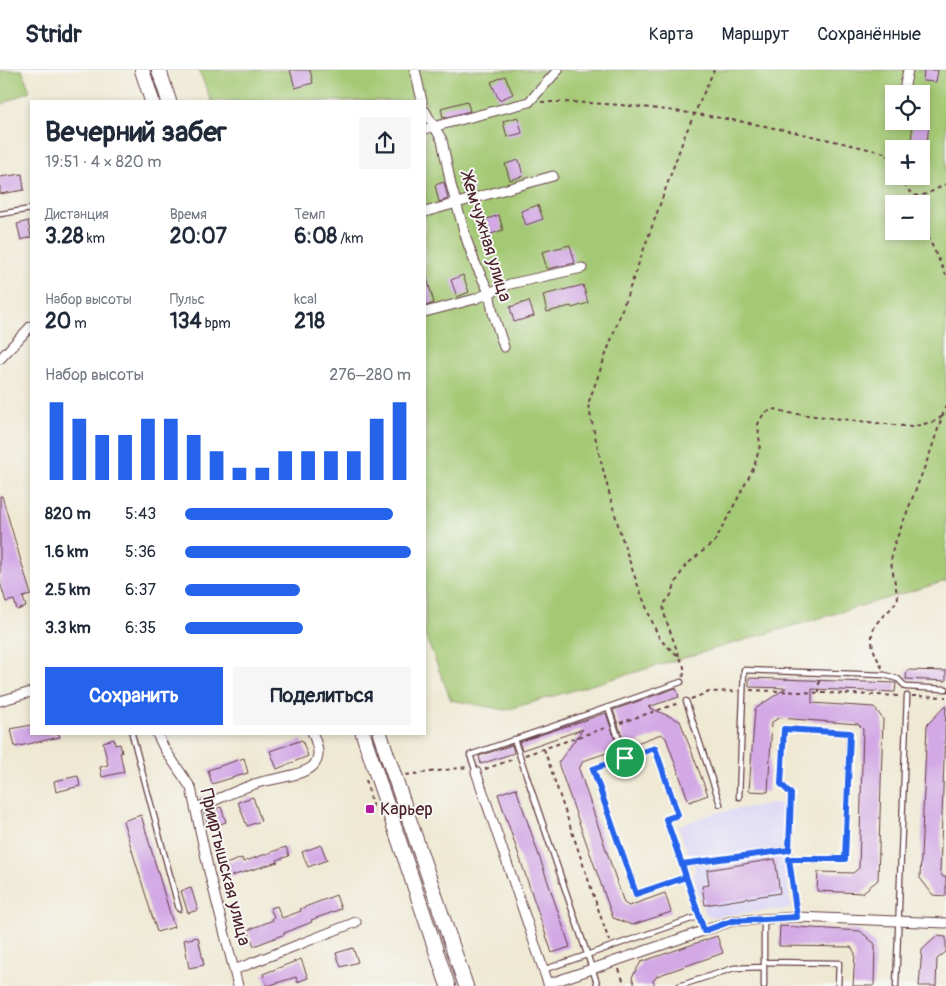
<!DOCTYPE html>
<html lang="ru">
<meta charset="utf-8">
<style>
:root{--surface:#fff;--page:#f6f6f7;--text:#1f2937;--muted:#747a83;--line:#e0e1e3;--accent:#2563eb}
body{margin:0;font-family:Pangolin,sans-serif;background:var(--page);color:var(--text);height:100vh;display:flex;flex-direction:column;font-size:19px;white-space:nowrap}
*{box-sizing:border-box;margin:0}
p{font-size:16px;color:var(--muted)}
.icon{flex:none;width:28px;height:28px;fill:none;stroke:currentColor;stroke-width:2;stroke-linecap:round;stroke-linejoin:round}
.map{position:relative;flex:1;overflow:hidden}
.sheet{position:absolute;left:30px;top:30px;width:396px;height:635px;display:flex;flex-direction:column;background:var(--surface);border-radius:0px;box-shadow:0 2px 8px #0003}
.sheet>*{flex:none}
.tools{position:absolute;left:885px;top:15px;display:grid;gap:10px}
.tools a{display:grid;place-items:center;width:45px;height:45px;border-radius:0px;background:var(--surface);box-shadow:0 2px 8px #0003;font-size:25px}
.pin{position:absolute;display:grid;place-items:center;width:42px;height:42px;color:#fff;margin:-21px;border:2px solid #fff;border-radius:50%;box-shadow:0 1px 5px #0007}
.round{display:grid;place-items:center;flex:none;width:52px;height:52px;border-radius:0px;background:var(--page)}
.overview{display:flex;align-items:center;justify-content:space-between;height:85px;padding:0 15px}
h1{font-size:28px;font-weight:700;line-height:38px}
.metrics{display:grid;grid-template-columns:repeat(3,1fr);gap:8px;height:85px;padding:5px 15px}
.metrics div{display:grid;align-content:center}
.metrics b{font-size:21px;font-weight:700}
.metrics small{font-size:14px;font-weight:400}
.metrics p{font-size:14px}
.chart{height:140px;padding:10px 15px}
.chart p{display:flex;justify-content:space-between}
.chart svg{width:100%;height:90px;margin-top:5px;stroke:var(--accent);stroke-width:6}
.primary-button{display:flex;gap:10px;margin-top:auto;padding:10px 15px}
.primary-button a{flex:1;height:58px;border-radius:0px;background:var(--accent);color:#fff;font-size:20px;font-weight:700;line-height:58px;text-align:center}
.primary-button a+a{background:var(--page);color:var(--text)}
ul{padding:0 15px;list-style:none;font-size:16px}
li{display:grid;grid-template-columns:80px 60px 1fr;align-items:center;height:38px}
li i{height:12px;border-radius:6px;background:var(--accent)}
header{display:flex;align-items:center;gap:30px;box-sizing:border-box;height:70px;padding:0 25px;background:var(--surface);border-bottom:1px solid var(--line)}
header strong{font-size:24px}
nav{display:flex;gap:28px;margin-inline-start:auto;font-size:18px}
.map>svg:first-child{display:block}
</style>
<header>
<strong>Stridr</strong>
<nav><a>Карта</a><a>Маршрут</a><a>Сохранённые</a></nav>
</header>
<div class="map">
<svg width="946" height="916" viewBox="0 0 946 916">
<rect width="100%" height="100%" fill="#f6f6f2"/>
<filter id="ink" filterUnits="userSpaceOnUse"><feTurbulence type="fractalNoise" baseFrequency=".02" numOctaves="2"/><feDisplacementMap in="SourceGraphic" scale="10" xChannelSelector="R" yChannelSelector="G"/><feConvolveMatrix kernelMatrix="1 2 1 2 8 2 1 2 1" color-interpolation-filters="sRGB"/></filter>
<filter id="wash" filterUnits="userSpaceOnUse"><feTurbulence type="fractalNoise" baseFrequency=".0096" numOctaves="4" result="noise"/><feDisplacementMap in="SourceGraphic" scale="20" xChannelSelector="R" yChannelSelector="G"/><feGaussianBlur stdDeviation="1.12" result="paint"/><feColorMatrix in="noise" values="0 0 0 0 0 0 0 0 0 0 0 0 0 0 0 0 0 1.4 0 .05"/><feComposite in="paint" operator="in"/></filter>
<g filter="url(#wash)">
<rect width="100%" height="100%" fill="#efe9d3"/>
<path fill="#dcd6f6" d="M 768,734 L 781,734 L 786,738 L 785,772 L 780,775 L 780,786 L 784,790 L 791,839 L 769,840 L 711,847 L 705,844 L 693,804 L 695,800 L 692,789 L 689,786 L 678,756 L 714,743 Z"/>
<path fill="#a4c974" stroke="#777450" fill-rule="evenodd" d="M 0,0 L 22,0 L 30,21 L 0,35 Z
M 199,0 L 946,0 L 946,511 L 506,640 L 451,630 L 425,565 L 425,31 L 211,31 ZM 894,24 L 921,24 L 921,51 L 894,51 ZM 894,79 L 921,79 L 921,106 L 894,106 ZM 894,134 L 921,134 L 921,161 L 894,161 Z"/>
<g id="blocks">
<path fill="#d3a9e5" d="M 290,0 L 310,0 L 313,13 L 295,18 Z
M 924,0 L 938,0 L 936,12 L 923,11 Z
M 505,6 L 513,24 L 499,30 L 491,12 Z
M 467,31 L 470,41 L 443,48 L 441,38 Z
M 518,47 L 522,63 L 507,67 L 503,51 Z
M 913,51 L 929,53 L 927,74 L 911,72 Z
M 519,90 L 523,106 L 510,110 L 505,94 Z
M 22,104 L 24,120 L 0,124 L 0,107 Z
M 470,108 L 474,122 L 465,124 L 461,110 Z
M 444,112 L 448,129 L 439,132 L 435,115 Z
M 538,135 L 543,149 L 526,155 L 521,141 Z
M 499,145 L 503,160 L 485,166 L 481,151 Z
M 28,151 L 31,167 L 21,170 L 17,154 Z
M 570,175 L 575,193 L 547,199 L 542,182 Z
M 463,205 L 469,222 L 457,227 L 451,210 Z
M 425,208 L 427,208 L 434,233 L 425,236 Z
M 583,215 L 588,233 L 572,238 L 571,236 L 547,242 L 543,225 Z
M 529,231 L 534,246 L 514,252 L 510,237 Z
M 0,426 L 2,426 L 31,525 L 23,527 L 26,537 L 17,540 L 14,530 L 6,532 L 0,512 Z
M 907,600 L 946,601 L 946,611 L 906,609 Z
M 749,608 L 896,613 L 895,622 L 812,619 L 812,633 L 874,637 L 883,649 L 878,810 L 862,823 L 817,821 L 818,802 L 853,803 L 859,798 L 863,659 L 858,654 L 779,648 L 772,652 L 768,722 L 749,721 L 755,639 L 786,618 L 749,617 Z
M 676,618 L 679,627 L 648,637 L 680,651 L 708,725 L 689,732 L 666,668 L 661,664 L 626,677 L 613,640 Z
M 946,635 L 940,802 L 943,807 L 946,807 L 946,826 L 933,825 L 920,808 L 927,655 Z
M 606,643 L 618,679 L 583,691 L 579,699 L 624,833 L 629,836 L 665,823 L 671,842 L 632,855 L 613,848 L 558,693 L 583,659 L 522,680 L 519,672 Z
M 31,655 L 31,664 L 59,664 L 60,667 L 15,677 L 11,659 Z
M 114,669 L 115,675 L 120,674 L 122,683 L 120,683 L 124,702 L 102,707 L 100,697 L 108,695 L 103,672 Z
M 302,670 L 308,686 L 277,699 L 270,681 Z
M 512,675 L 514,683 L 481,694 L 479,686 Z
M 244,688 L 248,703 L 212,714 L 208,700 Z
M 78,706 L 80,716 L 56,722 L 54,711 Z
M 516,718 L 570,877 L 552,883 L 498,724 Z
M 253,727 L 261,751 L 247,756 L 238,732 Z
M 221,737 L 226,752 L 209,758 L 204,743 Z
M 141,745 L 174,857 L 157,862 L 123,751 Z
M 321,775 L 327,790 L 308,797 L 302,782 Z
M 286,777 L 289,786 L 277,790 L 278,792 L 228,807 L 223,795 L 242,788 L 243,792 Z
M 775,789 L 780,823 L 705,835 L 702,816 L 709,815 L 707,800 Z
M 191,818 L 198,840 L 188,843 L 181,821 Z
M 336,825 L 341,839 L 311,850 L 312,852 L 284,863 L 285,864 L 254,876 L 248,860 L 273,850 L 272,848 L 274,847 L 270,838 L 277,836 L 282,848 L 301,841 L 300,839 Z
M 780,856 L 860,861 L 875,874 L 874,916 L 853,916 L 855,883 L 851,877 L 779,876 Z
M 717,866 L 723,883 L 657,906 L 653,911 L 655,916 L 635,916 L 632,907 L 641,892 Z
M 937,866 L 946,867 L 946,882 L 937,889 L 936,916 L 919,916 L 922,880 Z
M 198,867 L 204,895 L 189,898 L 184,870 Z
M 353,878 L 358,892 L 341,897 L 336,883 Z
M 301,889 L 308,908 L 297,912 L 296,907 L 267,916 L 263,904 Z"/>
</g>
</g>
<g filter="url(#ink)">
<use href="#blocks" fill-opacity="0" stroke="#633d44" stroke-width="1"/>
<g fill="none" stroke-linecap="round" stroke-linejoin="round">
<g stroke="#633d44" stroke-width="7">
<path id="lane" d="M 0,144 L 31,139
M 686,631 L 720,734
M 608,637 L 625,688
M 132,664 L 179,839
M 514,669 L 598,916
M 476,702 L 470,685 L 681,612
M 739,727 L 744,600 L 885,605 L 898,609 L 906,617 L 946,619
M 789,789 L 845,789 L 849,663 L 784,659 L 781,714 L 791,724 L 789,789 L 797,847
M 682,795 L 789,779
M 686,807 L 666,749 L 678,745 L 655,678 L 593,699 L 636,824 L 686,807 L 704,861
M 764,892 L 839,893 L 838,916
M 543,900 L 700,846
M 679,916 L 734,898 L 764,897
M 764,916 L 764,849
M 896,916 L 907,626"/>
</g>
<g stroke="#633d44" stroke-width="11">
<path id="street" d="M 415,0 L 422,31
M 905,15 L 908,0
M 425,41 L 442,70 L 451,115 L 467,171 L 475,193 L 489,222 L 493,243 L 504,277
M 425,59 L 529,32 L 558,0
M 425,142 L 553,106
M 425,242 L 475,229 L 510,214 L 582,198
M 0,289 L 31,256
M 0,631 L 31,622
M 157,664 L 164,678 L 191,718 L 209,802 L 238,916
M 476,702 L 549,916
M 196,738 C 215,731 242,717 261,712 C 273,709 304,705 313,696 C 322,686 317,675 313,664
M 234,900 L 356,852
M 548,914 L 732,851 L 797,847 L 946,853"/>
</g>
<g stroke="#633d44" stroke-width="16">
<path id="primary" d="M 142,0 L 152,31
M 159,0 L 169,31
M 363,664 L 448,916
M 380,664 L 466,916"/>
</g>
<path stroke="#633d44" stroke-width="2" stroke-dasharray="4 4" stroke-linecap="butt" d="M 541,32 C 658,31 773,56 885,83 L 894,92
M 901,106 L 908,120 L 916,126 L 927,124 L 946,114
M 916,126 L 917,134
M 921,152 L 946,205
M 679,586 L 665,547 L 663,535 L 671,525 L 676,512 L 685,496 L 715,471 L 739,426 L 754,397 L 760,376 L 758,354 L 764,343 L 775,339 L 789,343 L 912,357 L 935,351 L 946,344
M 882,598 C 871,577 865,562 885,544 C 891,539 894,535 898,529 L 891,492 L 893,478 L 930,383 L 946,335
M 683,607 C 689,589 670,581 661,570 C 658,566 656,561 654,556 C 624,486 604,409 588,334 L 685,65 L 714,0
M 750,620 L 900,626
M 819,623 L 819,608
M 912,626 L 946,627
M 691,629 L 709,622 L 738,621
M 620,653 L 679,633
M 544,679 L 609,871
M 525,685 L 608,657
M 485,699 L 514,689
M 406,705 L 468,697
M 366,710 L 374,742
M 619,899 L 625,916"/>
<use href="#lane" stroke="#fff" stroke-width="4.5"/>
<use href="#street" stroke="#fff" stroke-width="9"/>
<use href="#primary" stroke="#fff" stroke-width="14"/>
</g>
</g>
<g fill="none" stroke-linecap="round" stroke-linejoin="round" filter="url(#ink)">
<g stroke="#fff" stroke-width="10">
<path id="route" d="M 625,688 L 655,678 L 678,745 L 666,749 C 679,786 692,823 704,861 L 732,851 L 797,847 L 789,789 L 845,789 L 850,663 L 784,659 L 781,714 L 791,724 L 789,780 L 682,794 L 686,807 L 636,824 L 593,699 L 625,688"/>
</g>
<use href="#route" stroke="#2563eb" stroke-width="6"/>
</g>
<rect fill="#b5179e" stroke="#f6f6f2" stroke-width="2" x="365" y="734" width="10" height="10" rx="2.5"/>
<g text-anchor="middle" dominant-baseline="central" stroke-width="4" stroke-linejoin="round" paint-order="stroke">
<g font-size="18" fill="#4a1f2b" stroke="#f6f6f2">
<text transform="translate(486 167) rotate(73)">Жемчужная улица</text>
<text transform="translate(225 797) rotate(76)">Прииртышская улица</text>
</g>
<g font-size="18" fill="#4a1f2b" stroke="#f6f6f2" text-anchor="start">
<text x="380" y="739">Карьер</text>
</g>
</g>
</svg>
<div class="tools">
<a><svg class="icon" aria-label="locate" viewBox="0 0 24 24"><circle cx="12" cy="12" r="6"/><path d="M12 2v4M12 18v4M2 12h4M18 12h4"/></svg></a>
<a>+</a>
<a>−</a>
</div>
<div class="pin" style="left:625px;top:688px;background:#1e9e55"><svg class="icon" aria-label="arrive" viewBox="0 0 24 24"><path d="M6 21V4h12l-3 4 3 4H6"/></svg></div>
<section class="sheet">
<div class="overview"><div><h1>Вечерний забег</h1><p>19:51 · 4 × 820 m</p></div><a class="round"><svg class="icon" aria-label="share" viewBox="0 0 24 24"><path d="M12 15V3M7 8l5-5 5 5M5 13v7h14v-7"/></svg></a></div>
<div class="metrics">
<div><p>Дистанция</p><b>3.28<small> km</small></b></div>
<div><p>Время</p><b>20:07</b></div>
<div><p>Темп</p><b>6:08<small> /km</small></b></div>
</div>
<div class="metrics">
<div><p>Набор высоты</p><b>20<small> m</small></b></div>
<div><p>Пульс</p><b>134<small> bpm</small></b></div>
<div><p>kcal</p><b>218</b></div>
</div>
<div class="chart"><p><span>Набор высоты</span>276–280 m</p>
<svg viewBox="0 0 160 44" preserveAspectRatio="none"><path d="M5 44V6M15 44V14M25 44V22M35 44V22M45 44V14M55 44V14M65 44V22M75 44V30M85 44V38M95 44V38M105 44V30M115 44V30M125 44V30M135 44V30M145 44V14M155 44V6"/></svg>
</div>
<ul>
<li><b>820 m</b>5:43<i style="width:92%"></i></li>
<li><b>1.6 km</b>5:36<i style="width:100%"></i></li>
<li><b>2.5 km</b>6:37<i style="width:51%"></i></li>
<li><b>3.3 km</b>6:35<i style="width:52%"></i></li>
</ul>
<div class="primary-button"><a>Сохранить</a><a>Поделиться</a></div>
</section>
</div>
